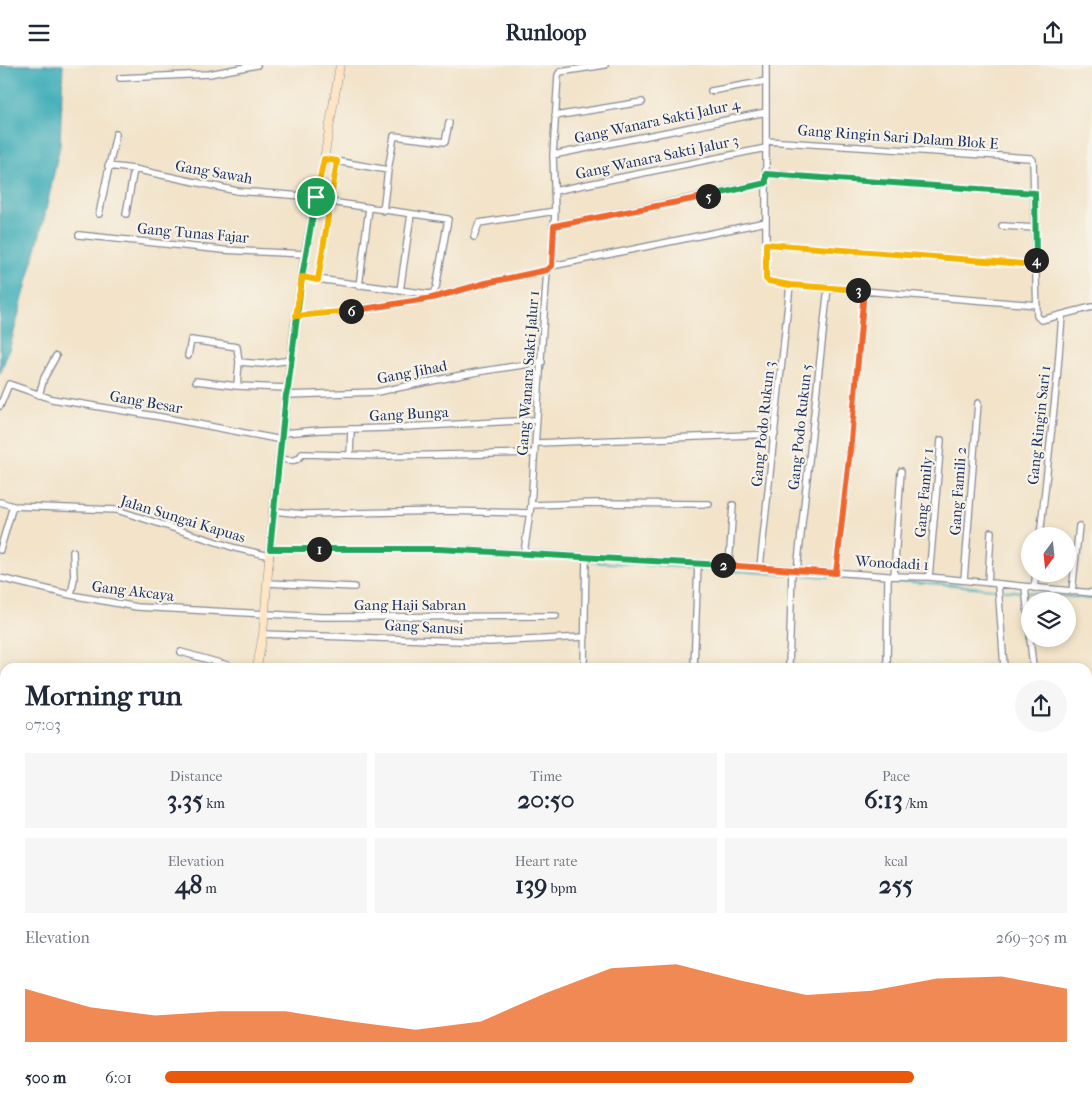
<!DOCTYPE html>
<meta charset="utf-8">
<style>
:root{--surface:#fff;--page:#f6f6f7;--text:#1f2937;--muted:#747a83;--accent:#ea580c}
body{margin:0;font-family:"IM FELL French Canon",serif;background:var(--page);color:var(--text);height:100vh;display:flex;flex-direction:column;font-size:19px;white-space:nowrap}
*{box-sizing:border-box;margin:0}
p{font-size:16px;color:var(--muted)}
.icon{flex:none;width:28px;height:28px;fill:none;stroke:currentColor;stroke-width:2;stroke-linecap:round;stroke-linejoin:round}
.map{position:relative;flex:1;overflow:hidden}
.panel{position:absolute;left:0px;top:598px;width:1092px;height:442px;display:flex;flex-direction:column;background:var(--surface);border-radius:15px 15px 0 0;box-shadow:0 2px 8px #0003}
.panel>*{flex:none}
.needle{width:32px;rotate:195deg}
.tools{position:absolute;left:1021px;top:462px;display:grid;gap:10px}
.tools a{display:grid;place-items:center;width:55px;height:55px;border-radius:50%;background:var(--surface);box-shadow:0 2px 8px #0003;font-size:25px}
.pin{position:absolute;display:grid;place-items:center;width:42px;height:42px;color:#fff;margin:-21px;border:2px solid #fff;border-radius:50%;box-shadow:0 1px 5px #0007}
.km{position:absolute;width:25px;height:25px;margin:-12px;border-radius:50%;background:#222;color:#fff;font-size:14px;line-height:25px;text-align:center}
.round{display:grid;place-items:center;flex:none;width:52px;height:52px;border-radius:26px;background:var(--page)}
.overview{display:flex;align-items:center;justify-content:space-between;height:85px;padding:0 25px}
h1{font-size:28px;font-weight:700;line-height:38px}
.metrics{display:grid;grid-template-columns:repeat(3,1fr);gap:8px;height:85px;padding:5px 25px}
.metrics div{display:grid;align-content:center;border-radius:0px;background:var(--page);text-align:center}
.metrics b{font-size:25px;font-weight:700}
.metrics small{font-size:14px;font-weight:400}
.metrics p{font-size:14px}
.chart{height:140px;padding:10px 25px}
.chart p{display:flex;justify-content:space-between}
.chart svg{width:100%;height:90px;margin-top:5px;fill:var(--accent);opacity:.7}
ul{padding:0 25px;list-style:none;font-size:16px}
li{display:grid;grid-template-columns:80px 60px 1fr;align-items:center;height:38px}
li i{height:12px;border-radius:6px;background:var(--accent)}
header{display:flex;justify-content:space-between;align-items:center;height:65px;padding:0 25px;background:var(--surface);font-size:22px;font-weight:700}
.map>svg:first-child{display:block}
</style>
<header><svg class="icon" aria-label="menu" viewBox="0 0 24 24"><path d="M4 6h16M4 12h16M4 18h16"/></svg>Runloop<svg class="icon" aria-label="share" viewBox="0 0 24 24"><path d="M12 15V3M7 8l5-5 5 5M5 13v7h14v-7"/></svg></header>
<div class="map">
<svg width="1092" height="1040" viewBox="0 0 1092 1040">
<rect width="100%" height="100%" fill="#f7f3e8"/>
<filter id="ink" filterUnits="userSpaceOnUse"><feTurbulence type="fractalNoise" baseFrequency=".02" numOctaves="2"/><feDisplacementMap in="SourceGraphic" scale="10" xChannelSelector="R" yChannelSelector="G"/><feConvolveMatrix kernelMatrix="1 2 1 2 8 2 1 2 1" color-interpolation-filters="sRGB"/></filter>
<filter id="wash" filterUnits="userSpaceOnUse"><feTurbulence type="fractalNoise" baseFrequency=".0096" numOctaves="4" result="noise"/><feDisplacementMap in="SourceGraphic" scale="20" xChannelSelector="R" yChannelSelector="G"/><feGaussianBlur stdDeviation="1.12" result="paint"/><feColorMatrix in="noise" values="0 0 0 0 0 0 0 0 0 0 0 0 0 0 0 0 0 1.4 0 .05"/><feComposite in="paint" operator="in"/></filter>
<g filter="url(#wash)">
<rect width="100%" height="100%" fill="#f2e3c9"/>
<path fill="#3bacb7" stroke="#2b6e8a" d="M 0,0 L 63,0 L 60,81 L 45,150 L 10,282 L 0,309 Z"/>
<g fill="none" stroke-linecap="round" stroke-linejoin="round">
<path stroke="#3bacb7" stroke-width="2" d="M 593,497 L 696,503
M 700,504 L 943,519 L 1092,534"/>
</g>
</g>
<g filter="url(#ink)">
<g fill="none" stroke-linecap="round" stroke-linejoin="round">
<g stroke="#868994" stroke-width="8">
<path id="minor" d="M 766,0 L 766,214 L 768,216 L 790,220 L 1037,240
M 120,13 L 209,9 L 257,0
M 711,26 L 766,16
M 555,51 L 642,37
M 766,76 L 1031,93 L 1033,95 L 1037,251 L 1041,255 L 1092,242
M 553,90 L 766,47
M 324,94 L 388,105
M 108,101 L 134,104 L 237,126 L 316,132
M 766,109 L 1035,128
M 554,126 L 766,83
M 383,146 L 388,105 L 394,71 L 445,77 L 449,58
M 99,149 L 116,69
M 126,149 L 134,104
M 553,161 L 766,118
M 1002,161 L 1036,163
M 79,170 L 223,185 L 305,189
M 474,172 L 479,158 L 555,146
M 766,179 L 1037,200
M 552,201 L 555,146 L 553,90 L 558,10 L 560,7 L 605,0
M 302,212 L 429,229 L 433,228 L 436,223 L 448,154 L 330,137
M 318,215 L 337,96
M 359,221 L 369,143
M 400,226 L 411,149
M 296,251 L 327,249 L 431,233 L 486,218 L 547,205
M 188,291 L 191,275 L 237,282 L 239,297 L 237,321
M 239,297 L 262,299 L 291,295
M 196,316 L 237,321 L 288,323
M 39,330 L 44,313 L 56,291
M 286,330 L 377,327 L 477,307 L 542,297
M 0,341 L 9,319 L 52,334 L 161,352 L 282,375
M 283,368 L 320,365 L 387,363 L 536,355
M 536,378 L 775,369
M 350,390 L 351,364
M 280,394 C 290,395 297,398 302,389 L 387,391 L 535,388
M 0,437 L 13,441 L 117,445 L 235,483 L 270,491
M 531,440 L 595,438 L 709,439
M 273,446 L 303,449 L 444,446 L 530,448
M 1040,471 L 1057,315 L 1062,251
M 270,484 L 439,484 L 524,488 L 760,502 L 888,511 L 929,512 L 1092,528
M 0,485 L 13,441
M 524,488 L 531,440 L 547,205 L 552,201 L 766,157
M 729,500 L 733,440
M 760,502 L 790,220
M 797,505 L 828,222
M 836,508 L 851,376 L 864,225
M 894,511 L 901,406
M 929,512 L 941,375
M 0,513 L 71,530 L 137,542 L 322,552 L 556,551
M 964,515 L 978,338
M 267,518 L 354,522
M 988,518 L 991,467
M 998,520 L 1004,602
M 1025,522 L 1030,570
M 1034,523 L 1036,509
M 1072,527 L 1079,461
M 71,530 L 74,514 L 73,487
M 263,569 L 489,577 L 585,572
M 1030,574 L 1033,602
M 181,587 L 234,602
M 584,602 L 586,492
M 694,602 L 698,498
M 789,602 L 792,505
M 887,602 L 888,511
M 0,712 L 5,714
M 0,746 L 5,749
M 0,790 L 5,792
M 1088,900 L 1092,899
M 0,902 L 5,904
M 0,950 L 5,952
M 0,984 L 5,986
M 1088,997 L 1092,987
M 921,1035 L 931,1039 L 935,1035
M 393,1040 L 394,1035
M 443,1040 L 445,1035
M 505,1040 L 507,1035
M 646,1040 L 648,1035
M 684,1040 L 686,1035
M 719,1040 L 721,1035
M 739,1040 L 741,1035
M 779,1040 L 781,1035
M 821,1040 L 823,1035
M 871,1040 L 873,1035
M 895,1040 L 898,1035
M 1019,1040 L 1021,1035
M 1068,1040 L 1071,1035"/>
</g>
<g stroke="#868994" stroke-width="9">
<path id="secondary" d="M 257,602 L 263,569 L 273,446 L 296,251 L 305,189 L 324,94 L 340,0
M 63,1040 L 66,1035"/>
</g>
<use href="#minor" stroke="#fff" stroke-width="5.5"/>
<use href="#secondary" stroke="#fde5c5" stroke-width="8"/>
</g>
</g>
<g fill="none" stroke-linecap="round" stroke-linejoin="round" filter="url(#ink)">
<g stroke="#fff" stroke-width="10">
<path id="split-1" d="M 316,132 L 302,212 L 288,323 L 286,330 L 270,484 L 319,484"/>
</g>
<g stroke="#fff" stroke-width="10">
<path id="split-2" d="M 319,484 L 439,484 L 723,500"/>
</g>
<g stroke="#fff" stroke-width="10">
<path id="split-3" d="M 723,500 L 836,508 L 851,376 L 864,225 L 858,225"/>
</g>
<g stroke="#fff" stroke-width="10">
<path id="split-4" d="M 858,225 L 790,220 L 768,216 L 766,214 L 766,179 L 1037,200 L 1036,195"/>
</g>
<g stroke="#fff" stroke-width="10">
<path id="split-5" d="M 708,131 L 766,118 L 766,109 L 1035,128 L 1036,195"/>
</g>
<g stroke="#fff" stroke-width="10">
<path id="split-6" d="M 351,246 L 432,233 L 486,218 L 547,205 L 552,201 L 554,161 L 708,131"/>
</g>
<g stroke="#fff" stroke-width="10">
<path id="split-7" d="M 316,132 L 324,94 L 337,96 L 318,215 L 302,212 L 296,251 L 351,246"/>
</g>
<use href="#split-1" stroke="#22a559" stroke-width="6"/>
<use href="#split-2" stroke="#22a559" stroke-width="6"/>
<use href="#split-3" stroke="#f0652b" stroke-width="6"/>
<use href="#split-4" stroke="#f5b400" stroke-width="6"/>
<use href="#split-5" stroke="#22a559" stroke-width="6"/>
<use href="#split-6" stroke="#f0652b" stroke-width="6"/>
<use href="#split-7" stroke="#f5b400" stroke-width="6"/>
</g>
<g text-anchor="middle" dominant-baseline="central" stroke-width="4.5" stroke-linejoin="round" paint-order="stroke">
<g font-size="15" fill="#1b2f5e" stroke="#f7f3e8">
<text transform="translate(657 56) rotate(-12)">Gang Wanara Sakti Jalur 4</text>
<text transform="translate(898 72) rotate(4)">Gang Ringin Sari Dalam Blok E</text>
<text transform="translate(657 92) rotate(-12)">Gang Wanara Sakti Jalur 3</text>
<text transform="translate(214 107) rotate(10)">Gang Sawah</text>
<text transform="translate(193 168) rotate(5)">Gang Tunas Fajar</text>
<text transform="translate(412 307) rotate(-11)">Gang Jihad</text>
<text transform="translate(528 308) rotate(-86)">Gang Wanara Sakti Jalur 1</text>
<text transform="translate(146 337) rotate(10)">Gang Besar</text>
<text transform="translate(409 349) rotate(-3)">Gang Bunga</text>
<text transform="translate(763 359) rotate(-84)">Gang Podo Rukun 3</text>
<text transform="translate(1039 360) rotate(-84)">Gang Ringin Sari 1</text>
<text transform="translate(800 362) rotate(-84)">Gang Podo Rukun 5</text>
<text transform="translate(958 426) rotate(-86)">Gang Famili 2</text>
<text transform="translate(924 428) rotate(-85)">Gang Family 1</text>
<text transform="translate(183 454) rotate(17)">Jalan Sungai Kapuas</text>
<text transform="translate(892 498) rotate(3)">Wonodadi 1</text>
<text transform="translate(133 526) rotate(7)">Gang Akcaya</text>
<text x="410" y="540">Gang Haji Sabran</text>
<text transform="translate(424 562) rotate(3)">Gang Sanusi</text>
</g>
</g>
</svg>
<div class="tools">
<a><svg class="needle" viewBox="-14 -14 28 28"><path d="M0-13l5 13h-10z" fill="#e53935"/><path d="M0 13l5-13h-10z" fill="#747a83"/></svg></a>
<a><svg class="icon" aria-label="layers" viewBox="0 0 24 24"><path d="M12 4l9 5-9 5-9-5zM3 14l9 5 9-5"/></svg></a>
</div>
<div class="pin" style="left:316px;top:132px;background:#1e9e55"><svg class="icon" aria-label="arrive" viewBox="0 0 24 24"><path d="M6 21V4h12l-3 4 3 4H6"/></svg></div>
<b class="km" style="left:319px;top:484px">1</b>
<b class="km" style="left:723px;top:500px">2</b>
<b class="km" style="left:858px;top:225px">3</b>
<b class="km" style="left:1036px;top:195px">4</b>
<b class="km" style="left:708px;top:131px">5</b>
<b class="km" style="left:351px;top:246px">6</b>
<section class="panel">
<div class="overview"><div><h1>Morning run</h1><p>07:03</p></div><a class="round"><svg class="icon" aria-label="share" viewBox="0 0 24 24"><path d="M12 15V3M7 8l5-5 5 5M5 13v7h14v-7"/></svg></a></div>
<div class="metrics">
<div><p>Distance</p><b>3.35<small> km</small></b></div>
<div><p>Time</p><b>20:50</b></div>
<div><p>Pace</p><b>6:13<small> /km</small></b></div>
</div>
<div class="metrics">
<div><p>Elevation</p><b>48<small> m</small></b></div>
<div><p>Heart rate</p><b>139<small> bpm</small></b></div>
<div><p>kcal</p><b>255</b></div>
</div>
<div class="chart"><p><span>Elevation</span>269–305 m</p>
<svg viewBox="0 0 160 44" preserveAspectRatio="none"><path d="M0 44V18L10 27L20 31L30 29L40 29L50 34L60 38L70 34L80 20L90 8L100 6L110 14L120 21L130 19L140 13L150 12L160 18V44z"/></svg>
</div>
<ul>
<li><b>500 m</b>6:01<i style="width:83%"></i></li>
</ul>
</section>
</div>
